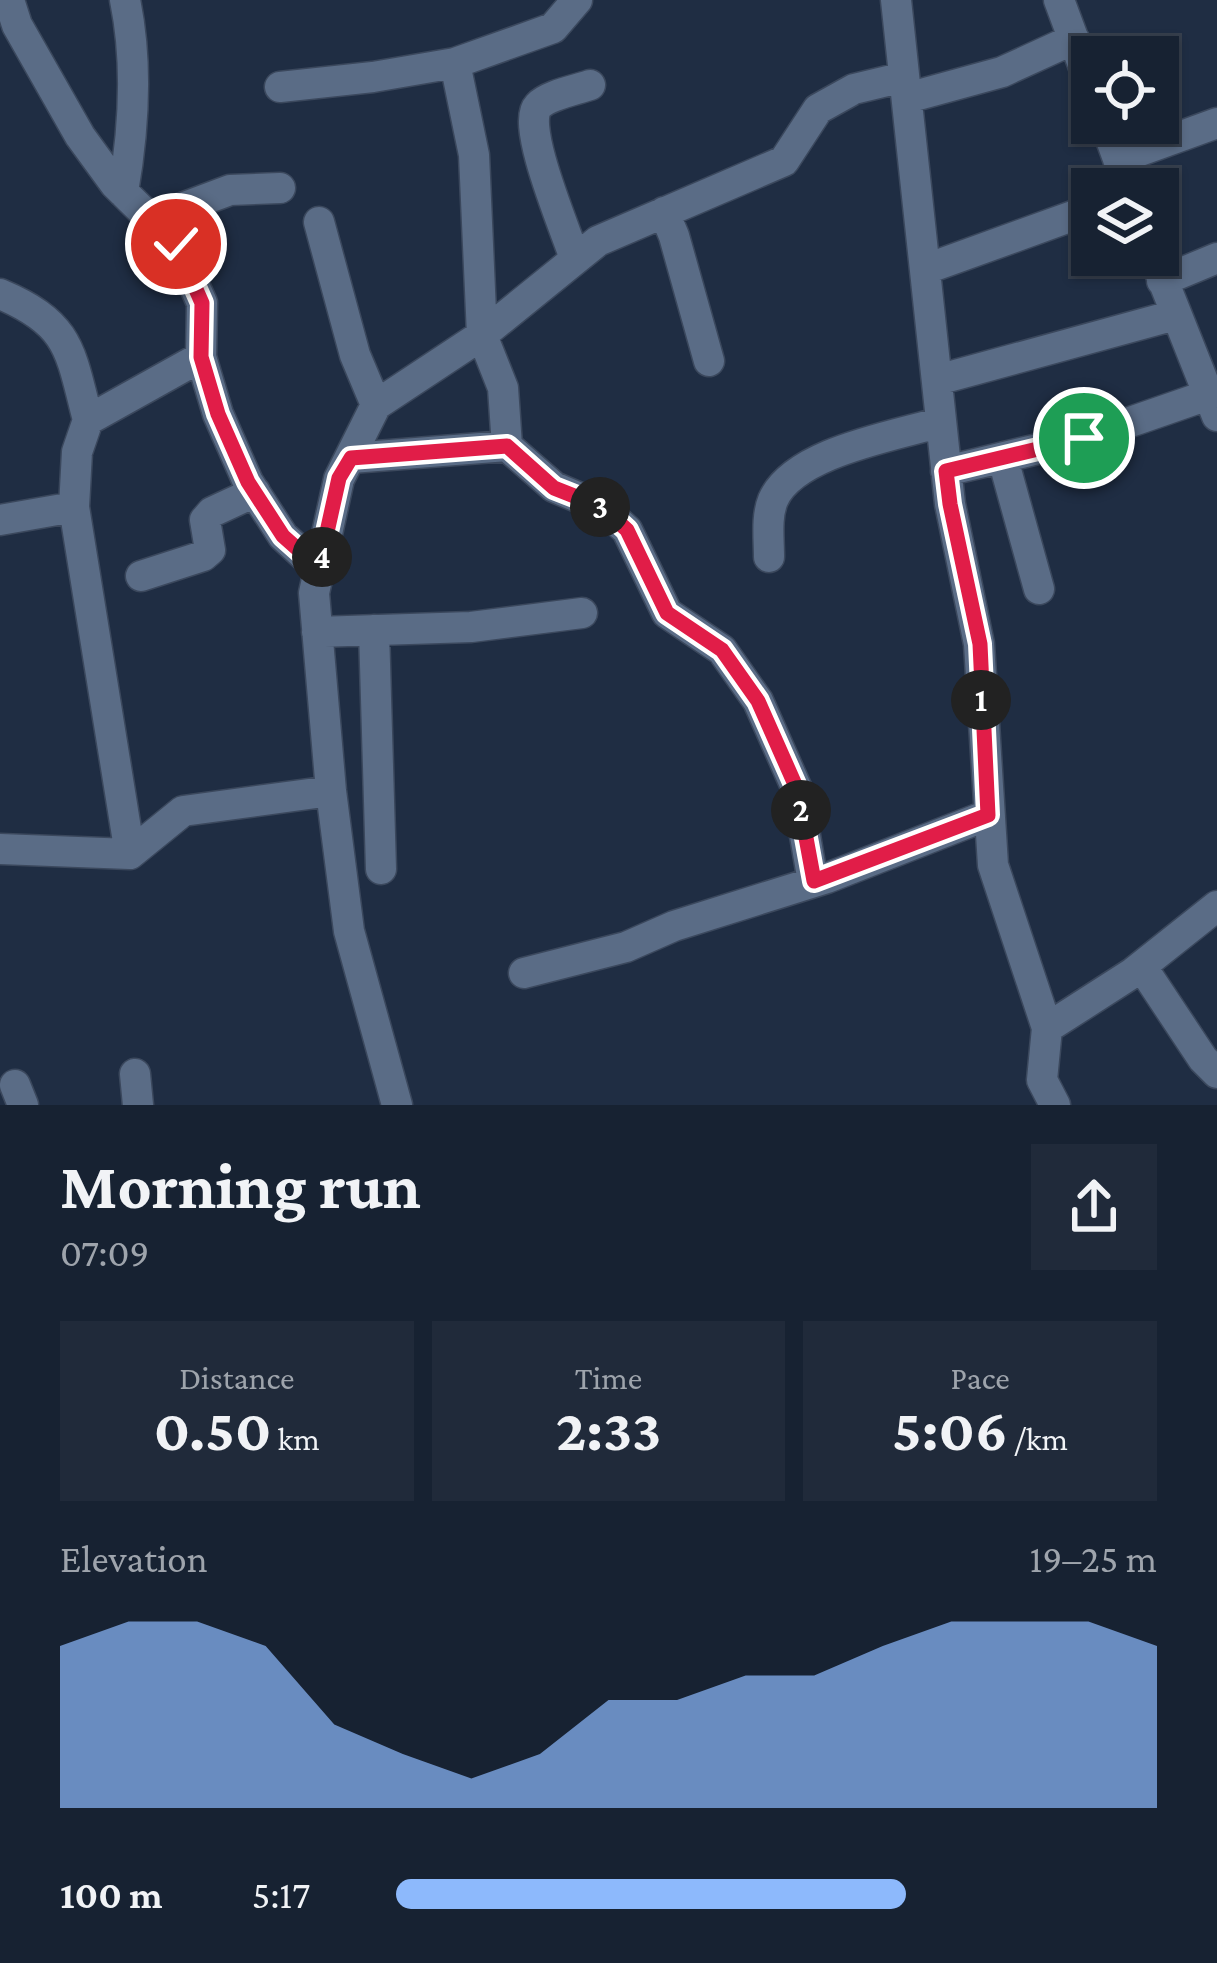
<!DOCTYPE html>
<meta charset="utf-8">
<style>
:root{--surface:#172232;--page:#202a3a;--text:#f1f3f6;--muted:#9ea4ac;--line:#363f4d;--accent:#8db9fc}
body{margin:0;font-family:"Crimson Pro",serif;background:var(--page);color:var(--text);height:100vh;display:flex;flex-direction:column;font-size:45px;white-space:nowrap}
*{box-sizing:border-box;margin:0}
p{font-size:39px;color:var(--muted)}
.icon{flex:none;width:66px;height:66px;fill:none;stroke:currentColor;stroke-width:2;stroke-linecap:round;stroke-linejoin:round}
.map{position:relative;height:1105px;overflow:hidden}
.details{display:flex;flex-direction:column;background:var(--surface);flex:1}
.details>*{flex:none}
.controls{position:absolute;left:1071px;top:36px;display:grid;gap:24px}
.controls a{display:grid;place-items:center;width:108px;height:108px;border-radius:0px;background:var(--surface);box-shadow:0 3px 9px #0004,0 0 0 3px var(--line);font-size:60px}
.pin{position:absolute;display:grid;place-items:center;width:102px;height:102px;color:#fff;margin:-51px;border:6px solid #fff;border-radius:50%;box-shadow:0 3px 12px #0007}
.km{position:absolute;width:60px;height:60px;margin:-30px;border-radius:50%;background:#222;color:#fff;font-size:33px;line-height:60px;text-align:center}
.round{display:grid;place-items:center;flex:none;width:126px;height:126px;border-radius:0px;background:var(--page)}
.head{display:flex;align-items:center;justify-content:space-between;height:204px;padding:0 60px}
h1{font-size:66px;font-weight:700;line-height:90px}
.metrics{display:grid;grid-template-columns:repeat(3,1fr);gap:18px;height:204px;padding:12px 60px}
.metrics div{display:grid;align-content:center;border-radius:0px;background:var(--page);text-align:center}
.metrics b{font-size:60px;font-weight:700}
.metrics small{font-size:33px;font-weight:400}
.metrics p{font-size:33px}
.chart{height:336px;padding:24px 60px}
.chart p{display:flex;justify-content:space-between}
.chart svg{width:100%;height:216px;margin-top:12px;fill:var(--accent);opacity:.7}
ul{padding:0 60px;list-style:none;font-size:39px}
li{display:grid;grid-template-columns:192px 144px 1fr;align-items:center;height:90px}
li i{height:30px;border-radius:15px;background:var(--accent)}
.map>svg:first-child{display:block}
</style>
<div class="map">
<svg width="1217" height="1105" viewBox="0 0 1217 1105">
<rect width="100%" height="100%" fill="#1f2d43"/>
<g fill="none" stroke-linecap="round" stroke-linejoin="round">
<g stroke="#3b485d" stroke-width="33">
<path id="minor" d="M 9,0 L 17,25 L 80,136 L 115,184 L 176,244 L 202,303 L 201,357 L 218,414 L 248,482 L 283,536 L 319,569
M 896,0 L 950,504 L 979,644 L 993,865 L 1047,1028 L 1142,967 L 1203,1059 L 1217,1073
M 1059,0 L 1092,89
M 280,87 L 373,77 L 455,63
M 907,98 L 1002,72 L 1074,39
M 1105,123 L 1129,189
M 1118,159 L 1217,123
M 123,192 C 134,129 138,63 125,0
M 664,212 L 674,236 L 709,361
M 150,220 L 230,190 L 280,188
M 319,222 L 355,355 L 376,405
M 1153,255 L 1217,416
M 575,259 C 567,233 520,125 538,106 C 548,95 576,90 590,85
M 926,269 L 1092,209
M 1162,281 L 1217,258
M 0,294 C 71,324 70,351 88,420
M 937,380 L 1175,315
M 507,446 L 503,388 L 482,335 L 474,155 L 455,63 L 553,28 L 577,0
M 351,458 L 507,446 L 554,487 L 601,507 L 627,530 L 667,613 L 722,650 L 758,701 L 797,789 L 813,882
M 1003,459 L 1039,589
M 946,471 L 1084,438 L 1208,395
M 0,520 L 74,507
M 769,557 C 769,539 766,517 773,500 C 794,452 895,436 941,422
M 141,576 L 203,556 L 210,550 L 205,520 L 212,512 L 255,492
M 374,630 L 381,869
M 317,632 L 471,627 L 582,613
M 0,849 L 130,854 L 183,811 L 331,791
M 130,854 L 74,507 L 77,452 L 88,420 L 201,357
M 1134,972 L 1217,906
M 524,973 L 626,947 L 674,926 L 827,878 L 988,815
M 1047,1028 L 1042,1080 L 1055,1105
M 135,1074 L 138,1105
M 15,1085 L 23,1105
M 397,1105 L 349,931 L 331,791 L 314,593 L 339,479 L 376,405 L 482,335 L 598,241 L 784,161 L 818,109 L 854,89 L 904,77"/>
</g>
<use href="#minor" stroke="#5a6c86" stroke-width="30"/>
</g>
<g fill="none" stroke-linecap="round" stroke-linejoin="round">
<g stroke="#fff" stroke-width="24">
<path id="route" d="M 176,244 L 202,303 L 201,357 L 218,414 L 248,482 L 283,536 L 319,568 L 339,478 L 351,458 L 507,446 L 554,488 L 602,507 L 627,530 L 667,613 L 722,650 L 758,701 L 797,789 L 814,881 L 988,815 L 980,644 L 950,504 L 946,471 L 1084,438"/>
</g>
<use href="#route" stroke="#e11d48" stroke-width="15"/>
</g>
</svg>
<div class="controls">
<a><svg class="icon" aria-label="locate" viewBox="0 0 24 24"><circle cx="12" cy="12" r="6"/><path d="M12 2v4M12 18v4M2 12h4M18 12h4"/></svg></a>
<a><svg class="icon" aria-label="layers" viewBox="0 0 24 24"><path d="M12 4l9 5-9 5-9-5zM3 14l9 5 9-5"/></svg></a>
</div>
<div class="pin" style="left:1084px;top:438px;background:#1e9e55"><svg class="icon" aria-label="arrive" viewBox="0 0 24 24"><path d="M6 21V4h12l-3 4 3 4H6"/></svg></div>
<div class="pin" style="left:176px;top:244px;background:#d93025"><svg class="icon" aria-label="check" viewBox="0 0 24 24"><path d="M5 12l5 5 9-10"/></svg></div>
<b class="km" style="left:981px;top:700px">1</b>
<b class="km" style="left:801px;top:810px">2</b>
<b class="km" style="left:600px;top:507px">3</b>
<b class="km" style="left:322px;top:557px">4</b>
</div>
<section class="details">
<div class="head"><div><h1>Morning run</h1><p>07:09</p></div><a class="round"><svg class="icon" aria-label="share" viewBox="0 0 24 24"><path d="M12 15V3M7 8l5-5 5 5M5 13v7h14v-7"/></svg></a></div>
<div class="metrics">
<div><p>Distance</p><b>0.50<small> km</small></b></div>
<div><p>Time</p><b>2:33</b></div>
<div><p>Pace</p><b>5:06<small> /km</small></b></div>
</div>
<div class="chart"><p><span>Elevation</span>19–25 m</p>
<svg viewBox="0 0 160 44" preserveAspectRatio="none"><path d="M0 44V11L10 6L20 6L30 11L40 27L50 33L60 38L70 33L80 22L90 22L100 17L110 17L120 11L130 6L140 6L150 6L160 11V44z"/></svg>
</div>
<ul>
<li><b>100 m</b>5:17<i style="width:67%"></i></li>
</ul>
</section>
